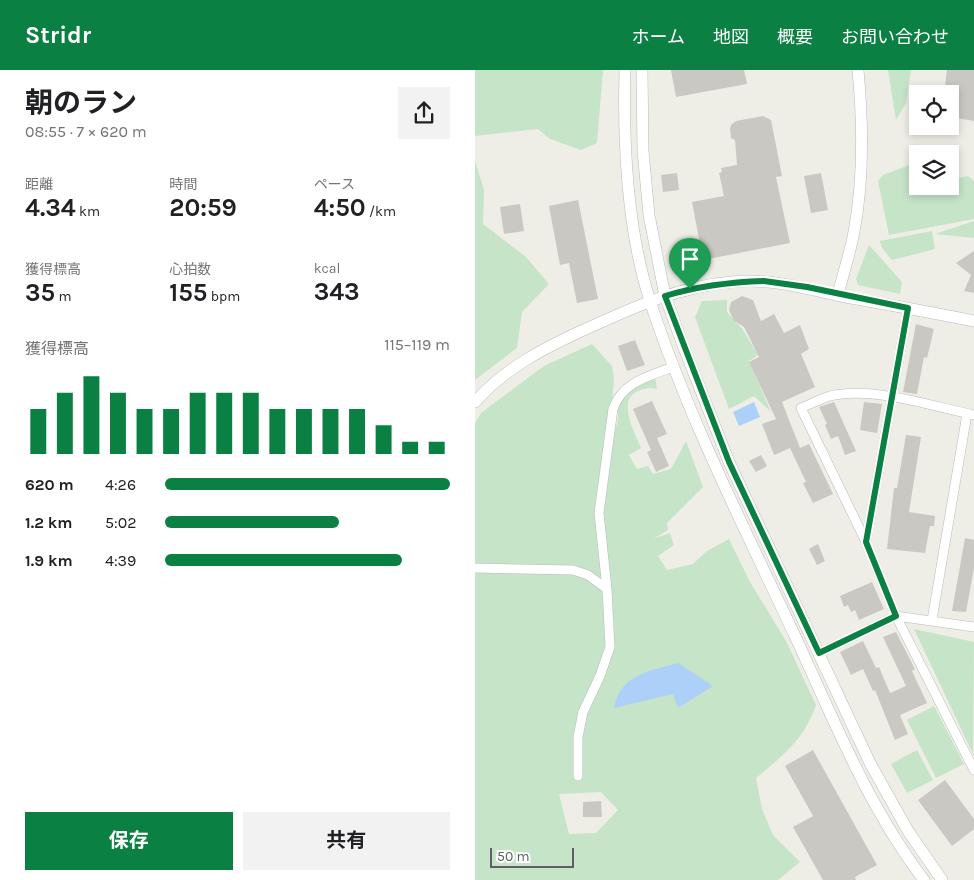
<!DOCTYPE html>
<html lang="ja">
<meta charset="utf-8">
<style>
:root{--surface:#fff;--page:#f2f2f2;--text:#202124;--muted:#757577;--accent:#0b8043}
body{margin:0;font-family:Karla,"Noto Sans JP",sans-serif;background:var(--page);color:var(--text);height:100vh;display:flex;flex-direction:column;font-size:19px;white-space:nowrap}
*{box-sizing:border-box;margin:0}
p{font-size:16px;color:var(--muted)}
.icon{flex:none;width:28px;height:28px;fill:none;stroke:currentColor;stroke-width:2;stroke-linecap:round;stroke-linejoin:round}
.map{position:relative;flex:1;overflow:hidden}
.panel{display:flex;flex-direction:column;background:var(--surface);width:475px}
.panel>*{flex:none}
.fabs{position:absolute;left:434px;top:15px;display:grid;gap:10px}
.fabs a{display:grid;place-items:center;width:50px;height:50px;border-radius:0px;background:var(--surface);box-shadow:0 2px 8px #0003;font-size:25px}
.scale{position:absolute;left:15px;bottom:12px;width:84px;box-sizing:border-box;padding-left:5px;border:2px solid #5e6065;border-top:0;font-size:14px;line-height:18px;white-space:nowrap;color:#5e6065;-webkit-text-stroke:4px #fff;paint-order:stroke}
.pin{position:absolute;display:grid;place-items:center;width:42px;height:42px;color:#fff;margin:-51px -21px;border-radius:50% 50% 50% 0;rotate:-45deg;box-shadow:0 0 5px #0007}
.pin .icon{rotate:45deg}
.round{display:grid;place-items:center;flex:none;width:52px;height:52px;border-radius:0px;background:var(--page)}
.overview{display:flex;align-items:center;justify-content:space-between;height:85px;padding:0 25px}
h1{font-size:28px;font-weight:700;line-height:38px}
.figures{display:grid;grid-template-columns:repeat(3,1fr);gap:8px;height:85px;padding:5px 25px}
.figures div{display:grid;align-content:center}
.figures b{font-size:25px;font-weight:700}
.figures small{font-size:14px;font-weight:400}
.figures p{font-size:14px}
.chart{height:140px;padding:10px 25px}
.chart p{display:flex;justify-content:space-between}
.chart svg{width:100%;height:90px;margin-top:5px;stroke:var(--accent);stroke-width:6}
.action{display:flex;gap:10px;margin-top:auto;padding:10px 25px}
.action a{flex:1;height:58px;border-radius:0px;background:var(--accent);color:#fff;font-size:20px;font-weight:700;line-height:58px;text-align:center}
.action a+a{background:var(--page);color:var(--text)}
ul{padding:0 25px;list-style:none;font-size:16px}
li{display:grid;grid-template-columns:80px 60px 1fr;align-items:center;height:38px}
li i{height:12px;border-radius:6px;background:var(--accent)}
header{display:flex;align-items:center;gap:30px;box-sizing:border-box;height:70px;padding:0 25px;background:var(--accent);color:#fff}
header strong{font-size:24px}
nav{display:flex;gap:28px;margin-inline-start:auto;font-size:18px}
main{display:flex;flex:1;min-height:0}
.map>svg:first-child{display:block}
</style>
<header>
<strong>Stridr</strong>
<nav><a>ホーム</a><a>地図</a><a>概要</a><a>お問い合わせ</a></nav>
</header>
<main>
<section class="panel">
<div class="overview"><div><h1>朝のラン</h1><p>08:55 · 7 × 620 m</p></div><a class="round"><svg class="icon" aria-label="share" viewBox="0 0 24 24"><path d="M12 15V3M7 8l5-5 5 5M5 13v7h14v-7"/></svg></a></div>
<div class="figures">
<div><p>距離</p><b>4.34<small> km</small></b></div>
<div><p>時間</p><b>20:59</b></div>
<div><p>ペース</p><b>4:50<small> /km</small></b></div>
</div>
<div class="figures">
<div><p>獲得標高</p><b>35<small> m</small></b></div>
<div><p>心拍数</p><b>155<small> bpm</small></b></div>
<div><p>kcal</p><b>343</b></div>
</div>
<div class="chart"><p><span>獲得標高</span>115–119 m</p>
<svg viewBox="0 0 160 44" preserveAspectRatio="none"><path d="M5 44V22M15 44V14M25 44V6M35 44V14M45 44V22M55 44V22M65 44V14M75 44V14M85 44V14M95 44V22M105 44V22M115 44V22M125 44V22M135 44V30M145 44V38M155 44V38"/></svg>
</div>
<ul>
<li><b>620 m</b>4:26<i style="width:100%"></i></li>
<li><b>1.2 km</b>5:02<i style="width:61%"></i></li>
<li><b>1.9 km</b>4:39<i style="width:83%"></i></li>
</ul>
<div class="action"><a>保存</a><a>共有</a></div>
</section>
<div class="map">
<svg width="499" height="810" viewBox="0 0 499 810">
<rect width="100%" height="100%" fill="#efeee6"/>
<path fill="#c5e4c8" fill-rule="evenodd" d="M 0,0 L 128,0 L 122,73 L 106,80 L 75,69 L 63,59 L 0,66 Z
M 413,0 L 436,0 L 431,33 L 421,50 Z
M 0,90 L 9,120 L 8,154 L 51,187 L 74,214 L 47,242 L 42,278 L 0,310 Z
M 442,92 L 442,116 L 475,116 L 475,110 L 493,106 L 499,111 L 499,149 L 414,165 L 403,111 L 408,105 Z
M 499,151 L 499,168 L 460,164 Z
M 457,161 L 460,179 L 417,190 L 407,178 L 405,171 Z
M 394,175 L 427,212 L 425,224 L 383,215 L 381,209 Z
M 252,230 L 252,242 L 268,260 L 283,285 L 274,291 L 296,342 L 279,326 L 254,339 L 220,247 L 227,231 Z
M 117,274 L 137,296 L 139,309 L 132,387 L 143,350 L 143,334 L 163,311 L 180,308 L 182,319 C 175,317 171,318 163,321 C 141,330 160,363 166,378 L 154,385 L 162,399 L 173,396 L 178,404 L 196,399 L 211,371 L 228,417 L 192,453 L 193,460 L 178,469 L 195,463 L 199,475 L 183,486 L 192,500 L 218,494 L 232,481 L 254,469 L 275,512 L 311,571 L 341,635 C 330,668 308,686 281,708 L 287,739 L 298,765 L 325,792 L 303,810 L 0,810 L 0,353 L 6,343 L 69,296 ZM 126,722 L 143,740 L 121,763 L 94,764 L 84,724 Z
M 439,559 L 499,572 L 498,684 Z
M 459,636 L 489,694 L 461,708 L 432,650 Z
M 442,680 L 458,710 L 432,723 L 416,694 Z"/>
<path fill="#add0f8" d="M 279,332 L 285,347 L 264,356 L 258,342 Z
M 203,593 L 238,616 L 203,638 L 198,624 L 139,638 C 145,605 174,601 203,593 Z"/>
<path fill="#cac8c2" d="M 196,0 L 269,0 L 272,14 L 201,27 Z
M 472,0 L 499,0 L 499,51 L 476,47 L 480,25 L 469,23 Z
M 288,46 L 296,50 L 297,55 L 307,106 L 301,107 L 315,173 L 228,190 L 217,132 L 249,126 L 244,103 L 247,102 L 246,98 L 262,95 L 260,70 L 256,68 L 255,59 L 256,55 L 261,51 Z
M 202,103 L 204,120 L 188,122 L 186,105 Z
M 346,103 L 353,140 L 336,143 L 329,106 Z
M 103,130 L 123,229 L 102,233 L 94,193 L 85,195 L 74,136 Z
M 45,134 L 49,161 L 29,164 L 25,137 Z
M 499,181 L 499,223 L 489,221 L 496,205 L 481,193 Z
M 267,226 L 278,230 L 286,251 L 299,244 L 309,263 L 325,255 L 334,279 L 326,284 L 340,317 L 307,332 L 325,378 L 334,374 L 358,424 L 338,433 L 328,413 L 331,412 L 315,378 L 299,385 L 287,354 L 301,349 L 274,292 L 284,287 L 269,257 L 259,251 L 254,240 L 256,232 Z
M 441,254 L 459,259 L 452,288 L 449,287 L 442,324 L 428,322 Z
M 160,270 L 170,295 L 152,301 L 143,276 Z
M 177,331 L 192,364 L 182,368 L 194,396 L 181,402 L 172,382 L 176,380 L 158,339 Z
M 359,332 L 381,381 L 370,385 L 363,366 L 356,369 L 350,355 L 352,354 L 344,337 Z
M 389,332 L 407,334 L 402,363 L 385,360 Z
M 431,365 L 446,367 L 434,442 L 460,446 L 459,456 L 455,456 L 450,483 L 412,479 L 419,418 L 422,418 Z
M 286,385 L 292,396 L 281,402 L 274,391 Z
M 490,468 L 499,470 L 499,498 L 491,542 L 477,541 Z
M 343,474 L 350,491 L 342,495 L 334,479 Z
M 397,512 L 409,539 L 384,550 L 380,540 L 376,542 L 373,535 L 369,537 L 365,526 Z
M 421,562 L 440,599 L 437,601 L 452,633 L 425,645 L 433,664 L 420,670 L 400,620 L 398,621 L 388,599 L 376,605 L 365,582 L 388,571 L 401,598 L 404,597 L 415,623 L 431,616 L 408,567 Z
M 338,680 L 402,795 L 380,807 L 381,810 L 348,810 L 318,757 L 338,746 L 310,696 Z
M 470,710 L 499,749 L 499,759 L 477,776 L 443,730 Z
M 126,731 L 127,747 L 108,747 L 108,732 Z"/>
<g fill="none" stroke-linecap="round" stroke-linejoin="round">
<g stroke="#b8babf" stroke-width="10">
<path id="minor" d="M 499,345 C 456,336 398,316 355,326 C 345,329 336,334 326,338 L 391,472 L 421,546 L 499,700
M 391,472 L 433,238
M 0,498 L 98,500 L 113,505 L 132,519 L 135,577 L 125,606 L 108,642 L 103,667 L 103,706
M 132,519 L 124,443 L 138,339 C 147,312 174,306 198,297
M 457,550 L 492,344
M 344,583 L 421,546 L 499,557"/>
</g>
<g stroke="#b8babf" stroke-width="12">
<path id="tertiary" d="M 150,0 C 148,75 152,159 175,231 C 213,347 268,455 320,566 C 358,648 393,737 449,810
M 167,0 L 168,81 L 174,145 L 190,226 L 209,278 L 254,392 L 395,693 L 433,761 L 467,810
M 363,225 C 368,204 375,183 379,162 C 389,109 388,53 383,0
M 0,332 C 31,297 71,277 113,258 C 159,237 206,216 257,212 C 294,208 329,218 365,226 C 410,234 454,242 499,251"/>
</g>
<use href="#minor" stroke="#fff" stroke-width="9"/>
<use href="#tertiary" stroke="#fff" stroke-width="11"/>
</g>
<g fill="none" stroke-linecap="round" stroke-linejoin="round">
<g stroke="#fff" stroke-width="10">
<path id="route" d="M 289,211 L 332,217 L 433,238 L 391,472 L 421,546 L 344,583 L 254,392 L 190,226 C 223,216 255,212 289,211 Z"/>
</g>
<use href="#route" stroke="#0b8043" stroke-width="6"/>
</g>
</svg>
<div class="fabs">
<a><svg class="icon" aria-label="locate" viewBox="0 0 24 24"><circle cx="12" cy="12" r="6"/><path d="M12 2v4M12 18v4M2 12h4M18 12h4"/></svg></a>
<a><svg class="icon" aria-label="layers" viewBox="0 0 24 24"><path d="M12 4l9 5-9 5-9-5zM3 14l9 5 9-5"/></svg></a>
</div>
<div class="scale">50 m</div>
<div class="pin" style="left:215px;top:219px;background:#1e9e55"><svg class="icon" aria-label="arrive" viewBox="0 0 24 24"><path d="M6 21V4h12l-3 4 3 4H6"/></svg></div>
</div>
</main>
